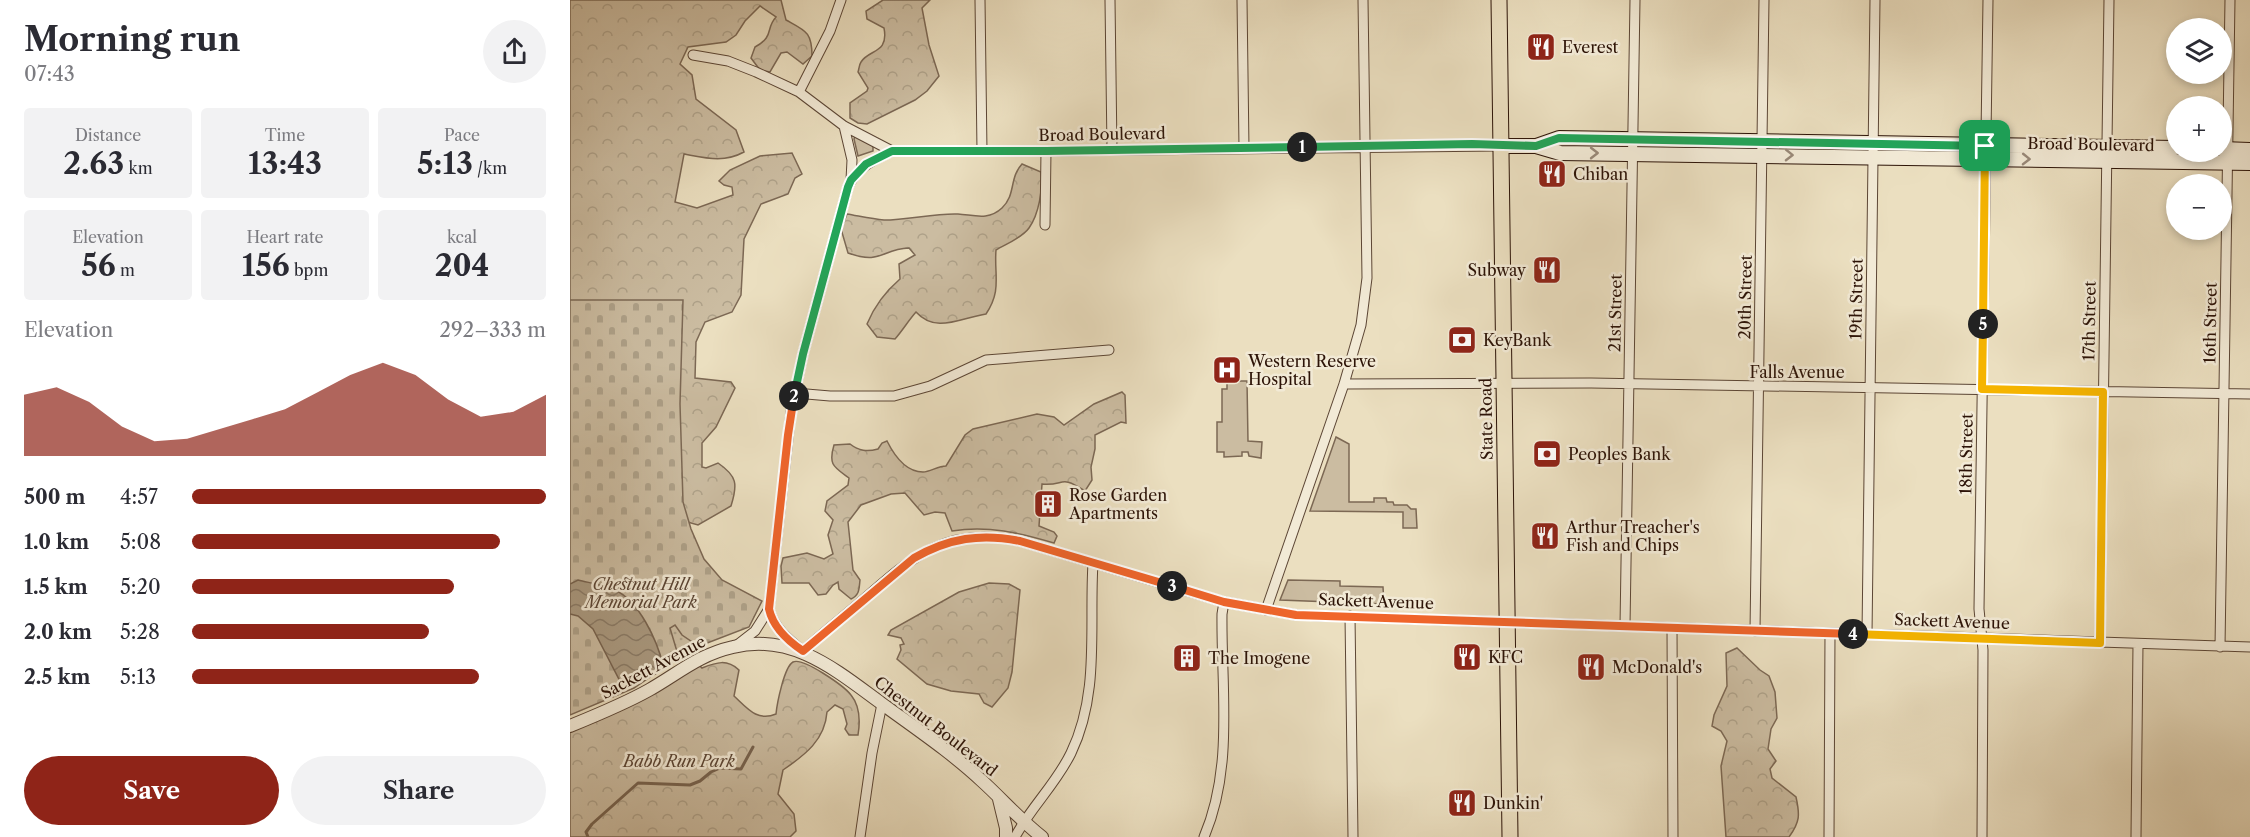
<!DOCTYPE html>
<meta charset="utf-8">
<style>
:root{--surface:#fff;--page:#f2f2f3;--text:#2b2b33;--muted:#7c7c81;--accent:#8f2418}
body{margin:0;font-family:"Libre Caslon Text",serif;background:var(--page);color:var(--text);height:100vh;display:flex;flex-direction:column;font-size:22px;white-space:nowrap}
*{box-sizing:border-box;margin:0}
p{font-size:20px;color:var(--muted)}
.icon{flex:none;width:33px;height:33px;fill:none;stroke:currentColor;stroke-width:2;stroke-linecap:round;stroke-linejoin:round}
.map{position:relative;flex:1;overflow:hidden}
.panel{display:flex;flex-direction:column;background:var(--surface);width:570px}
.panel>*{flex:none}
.buttons{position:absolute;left:1596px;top:18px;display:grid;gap:12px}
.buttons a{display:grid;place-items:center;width:66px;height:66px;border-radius:50%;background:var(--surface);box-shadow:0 3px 9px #0003;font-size:30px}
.pin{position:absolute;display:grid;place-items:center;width:51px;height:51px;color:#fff;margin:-26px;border-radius:12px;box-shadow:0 3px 9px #0006}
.km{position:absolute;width:30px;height:30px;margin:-15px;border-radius:50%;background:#222;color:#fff;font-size:16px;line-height:30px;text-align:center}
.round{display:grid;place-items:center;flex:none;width:63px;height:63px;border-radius:32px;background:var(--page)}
.headline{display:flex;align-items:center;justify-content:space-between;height:102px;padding:0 24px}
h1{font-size:33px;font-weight:700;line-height:45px}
.stats{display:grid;grid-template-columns:repeat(3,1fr);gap:9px;height:102px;padding:6px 24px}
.stats div{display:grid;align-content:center;border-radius:6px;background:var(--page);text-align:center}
.stats b{font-size:30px;font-weight:700}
.stats small{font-size:16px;font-weight:400}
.stats p{font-size:16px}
.chart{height:168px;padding:12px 24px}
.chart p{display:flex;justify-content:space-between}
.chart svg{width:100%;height:108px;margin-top:6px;fill:var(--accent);opacity:.7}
.cta{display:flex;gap:12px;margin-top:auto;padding:12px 24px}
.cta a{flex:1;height:69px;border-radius:36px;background:var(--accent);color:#fff;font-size:24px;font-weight:700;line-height:69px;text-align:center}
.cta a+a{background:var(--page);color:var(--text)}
ul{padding:0 24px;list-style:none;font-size:20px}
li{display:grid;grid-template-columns:96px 72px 1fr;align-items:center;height:45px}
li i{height:15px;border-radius:8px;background:var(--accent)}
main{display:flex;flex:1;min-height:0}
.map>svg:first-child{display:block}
</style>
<main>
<section class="panel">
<div class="headline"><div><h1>Morning run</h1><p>07:43</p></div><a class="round"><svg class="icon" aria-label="share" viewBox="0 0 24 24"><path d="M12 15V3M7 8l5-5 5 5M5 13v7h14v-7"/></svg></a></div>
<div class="stats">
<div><p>Distance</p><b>2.63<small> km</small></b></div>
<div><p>Time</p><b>13:43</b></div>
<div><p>Pace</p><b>5:13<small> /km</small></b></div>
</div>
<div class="stats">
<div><p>Elevation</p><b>56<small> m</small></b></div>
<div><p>Heart rate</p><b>156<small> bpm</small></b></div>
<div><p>kcal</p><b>204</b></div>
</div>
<div class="chart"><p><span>Elevation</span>292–333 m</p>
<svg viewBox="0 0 160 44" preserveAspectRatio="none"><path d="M0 44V19L10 16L20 22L30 32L40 38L50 37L60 33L70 29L80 25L90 18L100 11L110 6L120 11L130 21L140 28L150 26L160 19V44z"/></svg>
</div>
<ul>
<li><b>500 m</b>4:57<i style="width:100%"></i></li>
<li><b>1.0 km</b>5:08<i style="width:87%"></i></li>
<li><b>1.5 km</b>5:20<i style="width:74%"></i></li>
<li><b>2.0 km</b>5:28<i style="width:67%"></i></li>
<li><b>2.5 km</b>5:13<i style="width:81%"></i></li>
</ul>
<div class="cta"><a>Save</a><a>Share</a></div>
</section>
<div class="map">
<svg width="1680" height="837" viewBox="0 0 1680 837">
<defs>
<pattern id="forest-crowns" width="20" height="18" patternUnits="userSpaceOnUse" patternTransform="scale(1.5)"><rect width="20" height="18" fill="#cbbca1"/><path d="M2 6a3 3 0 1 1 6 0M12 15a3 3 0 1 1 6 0" fill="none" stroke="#aea189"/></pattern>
<pattern id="cemetery-stones" width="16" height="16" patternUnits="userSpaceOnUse" patternTransform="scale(1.5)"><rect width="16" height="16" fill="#cbbca1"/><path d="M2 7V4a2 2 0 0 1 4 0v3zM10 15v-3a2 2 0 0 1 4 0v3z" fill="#aea189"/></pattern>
<pattern id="garden-dots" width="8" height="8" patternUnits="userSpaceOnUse" patternTransform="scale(1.5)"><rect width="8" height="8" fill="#cbbca1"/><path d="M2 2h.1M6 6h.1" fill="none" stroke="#aea189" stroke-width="1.8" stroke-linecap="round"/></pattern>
<pattern id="water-waves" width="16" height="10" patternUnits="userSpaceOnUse" patternTransform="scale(1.5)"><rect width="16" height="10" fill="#aa9a81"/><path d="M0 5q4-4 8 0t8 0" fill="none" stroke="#8b7c68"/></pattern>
</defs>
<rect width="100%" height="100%" fill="#ebdfc0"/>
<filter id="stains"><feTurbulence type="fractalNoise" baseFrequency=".00333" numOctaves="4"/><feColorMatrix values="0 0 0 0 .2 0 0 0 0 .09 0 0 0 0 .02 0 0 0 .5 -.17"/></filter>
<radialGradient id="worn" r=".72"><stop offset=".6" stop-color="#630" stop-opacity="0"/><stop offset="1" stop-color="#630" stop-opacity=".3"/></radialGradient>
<path fill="#cbbca1" stroke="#7c6854" stroke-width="1.5" d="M 285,136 L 303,146 L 303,151 L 288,156 L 284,139 Z
M 657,381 L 677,381 L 678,441 L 692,442 L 691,458 L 679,456 L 678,452 L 672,452 L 672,456 L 654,457 L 654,452 L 647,452 L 647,422 L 652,422 L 652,389 L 657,389 Z
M 766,437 L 779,444 L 779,502 L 804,502 L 804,498 L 816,498 L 817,502 L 823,502 L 824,505 L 837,505 L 841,509 L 846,509 L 847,528 L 833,528 L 833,512 L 740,511 Z
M 718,580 L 770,581 L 770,586 L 813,587 L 814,604 L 710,600 Z"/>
<path fill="url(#forest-crowns)" stroke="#7c6854" stroke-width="1.5" d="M 0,0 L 211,0 L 216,20 C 236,31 242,32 242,56 L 233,64 L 217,52 L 211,53 L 200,72 L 190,70 L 181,58 L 185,47 C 205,36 195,29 206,17 L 190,6 L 175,21 L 166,35 L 156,42 L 118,47 L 110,64 L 122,75 L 126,99 L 166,130 L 174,152 C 154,163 136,158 114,154 L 105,202 L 127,208 L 163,195 L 162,187 L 154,185 L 149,181 L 160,170 L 190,156 L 222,153 L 232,174 L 225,178 L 218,194 L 191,204 L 174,239 L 171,295 L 162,312 L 135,322 L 126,342 L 125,378 L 161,382 L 165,388 L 146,427 L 132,443 L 132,467 L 136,468 L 148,463 C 167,476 168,484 161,506 L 128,525 L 100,517 L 0,412 Z
M 313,0 L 360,0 L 352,8 L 359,45 L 369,76 L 357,91 L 345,100 L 297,124 L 288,123 L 280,118 L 280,103 L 297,91 L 298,88 L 288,72 C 289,69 289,65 291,62 C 299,49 319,54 314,28 L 297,19 L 296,11 Z
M 452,164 L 471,172 C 473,189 469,214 459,228 C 452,238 436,244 426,250 C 424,276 432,290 416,314 C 390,318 366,334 346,312 C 338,321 333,330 325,339 L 307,337 L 297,324 C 304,307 316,291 330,279 L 329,264 L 345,255 L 339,248 C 311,249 312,265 278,253 L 271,229 L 277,214 C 289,216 302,219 314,220 C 338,220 365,213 388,214 C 404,215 418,221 432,208 C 446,195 439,178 452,164 Z
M 552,392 L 555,395 L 556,423 L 551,422 L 525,435 L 525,449 L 521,467 L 522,480 L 515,491 C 489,474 496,486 472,484 L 469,526 L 484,532 L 487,536 L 484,543 C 450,533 418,525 382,531 L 375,513 L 365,512 L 354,515 L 335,493 L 321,494 L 291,505 L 278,522 L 283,570 L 290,580 C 289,588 290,595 281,599 L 269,589 L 268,582 L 263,585 L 256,594 L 248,595 L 239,583 L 212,583 L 211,566 L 213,558 L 237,553 L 254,559 L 263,554 L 258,535 L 263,520 L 255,511 L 257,501 L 278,485 L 279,478 C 264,467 258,465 264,445 L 280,444 C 289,451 297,452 308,449 L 312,443 L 317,441 C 324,455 335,472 353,472 C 360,472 368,466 376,466 L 395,435 L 403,429 L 467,414 L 484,417 L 494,425 L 524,404 Z
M 419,583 L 439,584 L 450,590 L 442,672 L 438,688 L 422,707 L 414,703 L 409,694 L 381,691 L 357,684 L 327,659 L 331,650 L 330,645 L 334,644 L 331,638 L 318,635 L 321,630 L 389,592 Z
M 1167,648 L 1190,670 L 1199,676 L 1205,692 L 1207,718 L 1201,729 L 1198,749 L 1206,761 L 1200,769 L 1202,778 L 1226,797 C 1230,815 1230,822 1219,837 L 1156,837 L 1151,766 L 1157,741 L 1151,731 L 1142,726 L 1144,715 L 1157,686 L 1156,653 Z
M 125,661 L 132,668 C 147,662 157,659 169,670 L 164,696 C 177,708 187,722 206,714 C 207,704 214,667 223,662 C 233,657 274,686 281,695 C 290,706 290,723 288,735 L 279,735 L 275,729 L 277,724 L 273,709 L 265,705 L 257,712 C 255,740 235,755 213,770 L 208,794 L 224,814 L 226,831 L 220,837 L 0,837 L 0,726 Z"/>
<path fill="url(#cemetery-stones)" stroke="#7c6854" stroke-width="1.5" d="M 0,300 L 113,300 L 110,404 L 113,502 L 121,529 L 134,559 L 152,580 L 192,601 L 179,627 L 119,650 L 64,688 L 0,715 Z"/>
<path fill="url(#garden-dots)" stroke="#7c6854" stroke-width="1.5" d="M 105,625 L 112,635 L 128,646 L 128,649 L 116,657 L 108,655 L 100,628 Z"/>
<path fill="url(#water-waves)" stroke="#786450" stroke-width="1.5" d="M 8,580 C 20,583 34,585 45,590 C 69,601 87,640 93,665 L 90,666 L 86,674 L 52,685 L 23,629 L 8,616 L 0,614 L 0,584 Z"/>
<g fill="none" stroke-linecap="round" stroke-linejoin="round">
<path stroke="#786450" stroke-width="3" d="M 18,837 L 16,832 L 22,824 L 68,783 L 120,785 L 130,781 L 141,772 L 150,768 L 171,769 L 183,747"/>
<g stroke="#5c4635" stroke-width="11">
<path id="minor" d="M 410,0 L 412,151
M 540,0 L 542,150
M 672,0 L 674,148
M 123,55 L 158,61 L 186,72 L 229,92 L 274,126 L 322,151 L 476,151 L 930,146
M 229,92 L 260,31 L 271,0
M 274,126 L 282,160 L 281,180
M 322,151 C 304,160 287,167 278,187 L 233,354 L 221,412 L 199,609 C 203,627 219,640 233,651 C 252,634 272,618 292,601 C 344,555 377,526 450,541 L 654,602 L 726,615 L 1680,647
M 475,225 L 476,151
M 774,384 L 1021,383 L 1680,394
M 225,393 L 260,396 L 324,396 L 360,386 L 416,360 L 539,350
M 696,610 L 774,384 L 791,325 L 797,278 L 793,0
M 780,616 L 783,837
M 1055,626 L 1065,0
M 1102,628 L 1103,837
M 1185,631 L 1194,0
M 1297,634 L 1305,0
M 1530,643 L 1539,0
M 167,645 L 185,631 L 199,609
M 1650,647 L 1660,0
M 290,837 L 302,753 L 312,704
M 445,837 C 461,807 486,784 501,753 C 530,693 519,627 523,563
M 634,837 C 664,767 651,688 652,614 L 654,602
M 1259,837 L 1260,633
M 1412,837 L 1413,650 L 1409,609 L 1418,0
M 1566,837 L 1568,644"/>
</g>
<g stroke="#5c4635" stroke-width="14">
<path id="tertiary" d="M 0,726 C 27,715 54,704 79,690 C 109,673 128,655 163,647 C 222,632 267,671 311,703 C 345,728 381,752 412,781 C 432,799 450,820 472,837
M 429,799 L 436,828 L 436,837"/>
</g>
<g stroke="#2c1307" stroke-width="16">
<path id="secondary" d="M 930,146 L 966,146 L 990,153 L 1680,163
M 966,146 L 989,138 L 1606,148
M 1652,149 L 1680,150"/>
</g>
<g stroke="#2c1307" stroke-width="17">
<path id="primary" d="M 929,0 L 940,837"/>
</g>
<use href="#minor" stroke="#f2ead6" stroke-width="9"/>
<use href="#tertiary" stroke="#f2ead6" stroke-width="12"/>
<use href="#secondary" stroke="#f2ead6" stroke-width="14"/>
<use href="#primary" stroke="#ebdfc0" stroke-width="15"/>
</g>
<defs><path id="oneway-chevron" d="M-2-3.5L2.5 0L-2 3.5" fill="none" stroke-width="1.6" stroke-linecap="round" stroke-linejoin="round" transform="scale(1.5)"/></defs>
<g stroke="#998979">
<use href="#oneway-chevron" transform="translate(1024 153)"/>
<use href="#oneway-chevron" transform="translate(1219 155) rotate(1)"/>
<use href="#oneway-chevron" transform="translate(1456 159) rotate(1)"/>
</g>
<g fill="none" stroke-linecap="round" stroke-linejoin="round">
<g stroke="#fff" stroke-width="12">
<path id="split-1" d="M 732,147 L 902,144 L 966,146 L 989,138 L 1415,146"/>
</g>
<g stroke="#fff" stroke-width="12">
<path id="split-2" d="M 224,396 L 233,354 L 278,187 L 281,180 L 296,164 L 322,151 L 476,151 L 732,147"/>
</g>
<g stroke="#fff" stroke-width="12">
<path id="split-3" d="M 224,396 L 218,435 L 199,609 C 203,627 218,641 233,651 L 344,558 C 379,538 411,533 450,541 L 602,586"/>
</g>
<g stroke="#fff" stroke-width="12">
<path id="split-4" d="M 602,586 L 654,602 L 726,615 L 1283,634"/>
</g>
<g stroke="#fff" stroke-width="12">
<path id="split-5" d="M 1283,634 L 1530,643 L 1533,392 L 1412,389 L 1413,324"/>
</g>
<g stroke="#fff" stroke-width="12">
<path id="split-6" d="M 1413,324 L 1415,146"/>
</g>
<use href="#split-1" stroke="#22a559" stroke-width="8"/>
<use href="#split-2" stroke="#22a559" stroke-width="8"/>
<use href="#split-3" stroke="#f0652b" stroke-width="8"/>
<use href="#split-4" stroke="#f0652b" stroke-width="8"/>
<use href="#split-5" stroke="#f5b400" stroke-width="8"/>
<use href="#split-6" stroke="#f5b400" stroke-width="8"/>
</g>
<defs>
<g id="restaurant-square" transform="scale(1.5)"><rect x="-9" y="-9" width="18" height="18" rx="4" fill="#8f2418" stroke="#f2ead6"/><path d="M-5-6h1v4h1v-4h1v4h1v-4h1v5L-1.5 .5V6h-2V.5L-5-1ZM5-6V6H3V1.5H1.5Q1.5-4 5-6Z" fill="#fff"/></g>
<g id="bank-square" transform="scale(1.5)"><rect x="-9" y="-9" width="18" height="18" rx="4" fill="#8f2418" stroke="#f2ead6"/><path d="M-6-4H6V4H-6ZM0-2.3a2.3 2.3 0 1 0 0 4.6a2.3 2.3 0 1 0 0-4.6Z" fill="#fff"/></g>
<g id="hospital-square" transform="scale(1.5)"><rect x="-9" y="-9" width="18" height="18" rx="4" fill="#8f2418" stroke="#f2ead6"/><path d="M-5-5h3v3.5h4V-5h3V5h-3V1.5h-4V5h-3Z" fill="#fff"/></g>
<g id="building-square" transform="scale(1.5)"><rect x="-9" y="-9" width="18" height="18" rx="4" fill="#8f2418" stroke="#f2ead6"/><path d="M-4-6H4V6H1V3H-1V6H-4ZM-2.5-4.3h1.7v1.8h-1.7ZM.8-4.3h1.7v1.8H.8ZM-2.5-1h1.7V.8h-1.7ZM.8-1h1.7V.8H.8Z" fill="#fff"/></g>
</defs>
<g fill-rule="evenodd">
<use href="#restaurant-square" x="971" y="47"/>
<use href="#restaurant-square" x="982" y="174"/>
<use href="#restaurant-square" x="977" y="270"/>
<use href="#bank-square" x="892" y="340"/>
<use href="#hospital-square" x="657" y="370"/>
<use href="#bank-square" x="977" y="454"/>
<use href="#building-square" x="478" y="504"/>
<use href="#restaurant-square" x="975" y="536"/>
<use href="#restaurant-square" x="897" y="657"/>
<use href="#building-square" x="617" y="658"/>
<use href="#restaurant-square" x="1021" y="667"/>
<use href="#restaurant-square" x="892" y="803"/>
</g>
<g text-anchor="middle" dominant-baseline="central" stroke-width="5" stroke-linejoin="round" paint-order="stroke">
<g font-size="16" fill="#2c1307" stroke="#f2ead6" text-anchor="start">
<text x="992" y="47">Everest</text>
<text x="1003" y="174">Chiban</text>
<text x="956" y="270" text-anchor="end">Subway</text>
<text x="913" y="340">KeyBank</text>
<text x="678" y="361">Western Reserve<tspan x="678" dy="18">Hospital</tspan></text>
<text x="998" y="454">Peoples Bank</text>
<text x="499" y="495">Rose Garden<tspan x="499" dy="18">Apartments</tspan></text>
<text x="996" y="527">Arthur Treacher's<tspan x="996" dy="18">Fish and Chips</tspan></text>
<text x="918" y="657">KFC</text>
<text x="638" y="658">The Imogene</text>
<text x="1042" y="667">McDonald's</text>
<text x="913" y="803">Dunkin'</text>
</g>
<g font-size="16" fill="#2c1307" stroke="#f2ead6">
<text transform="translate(532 134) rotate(-1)">Broad Boulevard</text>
<text transform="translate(1521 144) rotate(1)">Broad Boulevard</text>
<text transform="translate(1175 297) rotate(-89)">20th Street</text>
<text transform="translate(1286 299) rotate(-89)">19th Street</text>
<text transform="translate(1045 313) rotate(-89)">21st Street</text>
<text transform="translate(1519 321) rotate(-89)">17th Street</text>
<text transform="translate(1640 323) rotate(-89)">16th Street</text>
<text x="1227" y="372">Falls Avenue</text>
<text transform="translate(916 419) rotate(-91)">State Road</text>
<text transform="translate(1396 454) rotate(-89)">18th Street</text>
<text transform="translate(806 601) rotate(2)">Sackett Avenue</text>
<text transform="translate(1382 621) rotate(2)">Sackett Avenue</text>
<text transform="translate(83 667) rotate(-28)">Sackett Avenue</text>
<text transform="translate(366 726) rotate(38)">Chestnut Boulevard</text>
</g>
<g font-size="16" font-style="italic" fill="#5c4635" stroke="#f2ead6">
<text x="71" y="584">Chestnut Hill<tspan x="71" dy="18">Memorial Park</tspan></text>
<text x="109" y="761">Babb Run Park</text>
</g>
</g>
<rect width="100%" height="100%" filter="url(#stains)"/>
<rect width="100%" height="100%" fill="url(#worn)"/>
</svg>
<div class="buttons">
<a><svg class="icon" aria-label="layers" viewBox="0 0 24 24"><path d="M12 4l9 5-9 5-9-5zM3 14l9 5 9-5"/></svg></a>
<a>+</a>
<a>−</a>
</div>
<div class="pin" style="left:1415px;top:146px;background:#1e9e55"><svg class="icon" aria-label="arrive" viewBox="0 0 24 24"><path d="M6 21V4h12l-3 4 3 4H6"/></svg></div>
<b class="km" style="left:732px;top:147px">1</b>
<b class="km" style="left:224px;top:396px">2</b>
<b class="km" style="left:602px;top:586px">3</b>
<b class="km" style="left:1283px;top:634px">4</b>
<b class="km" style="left:1413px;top:324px">5</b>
</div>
</main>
